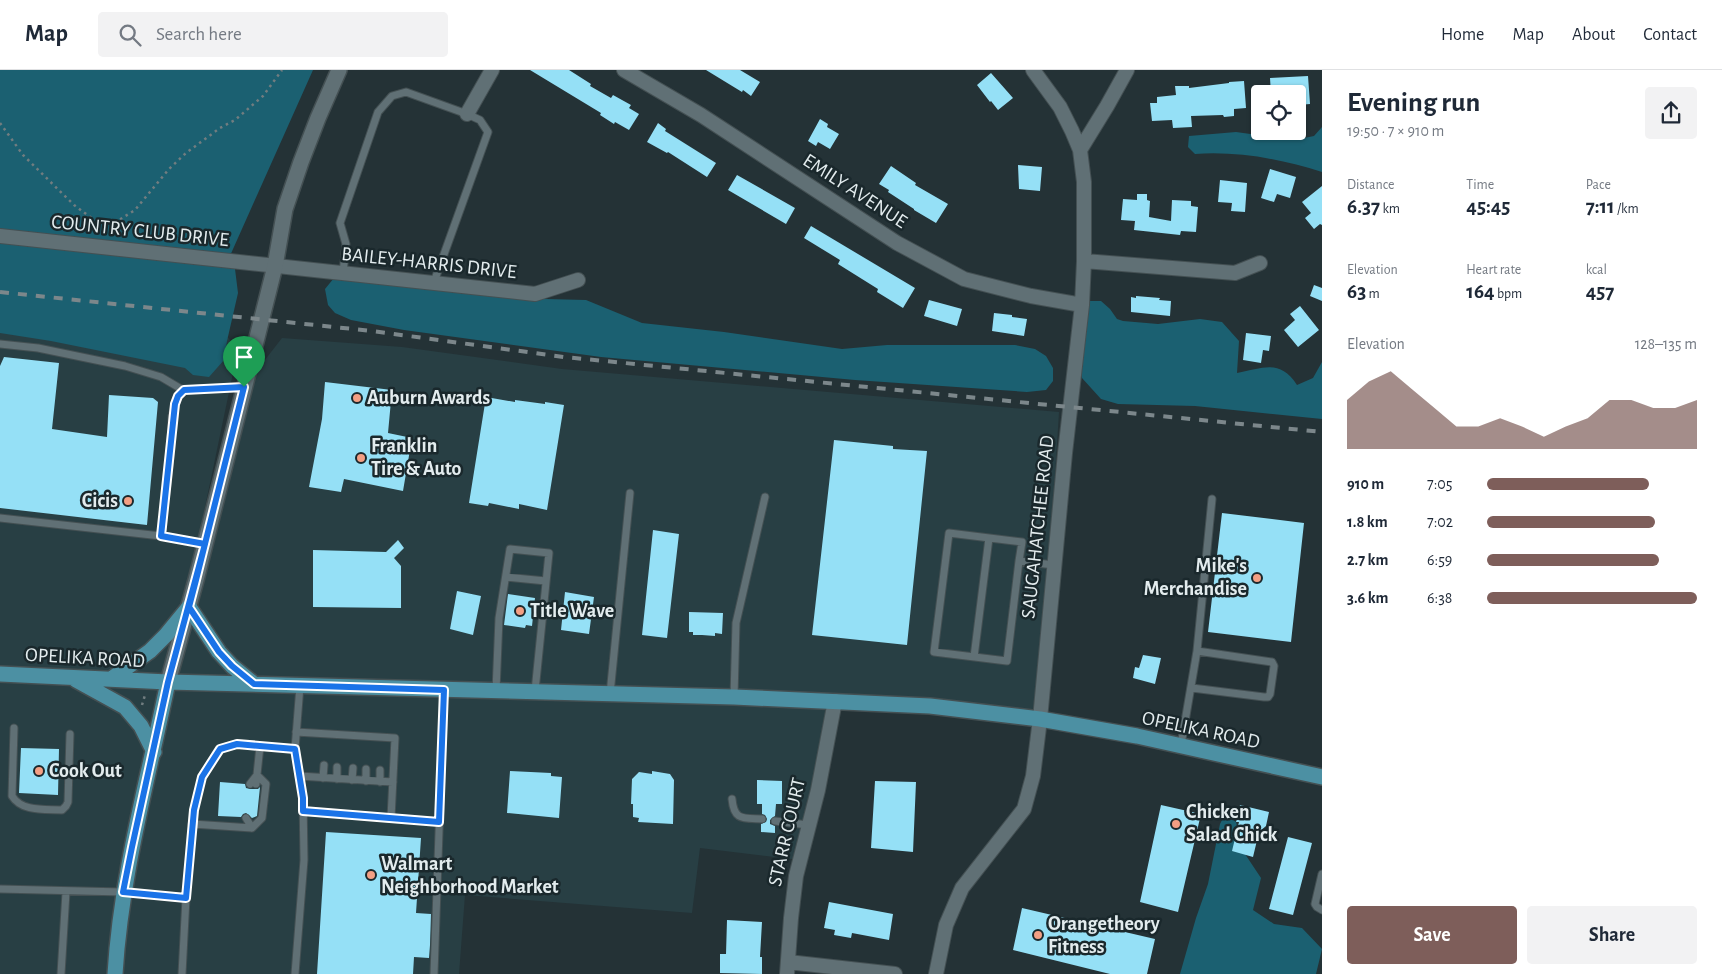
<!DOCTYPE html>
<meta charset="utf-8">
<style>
:root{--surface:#fff;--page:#f2f2f3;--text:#1f2937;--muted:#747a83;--line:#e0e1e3;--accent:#7e5e5a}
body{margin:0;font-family:"Alegreya Sans",sans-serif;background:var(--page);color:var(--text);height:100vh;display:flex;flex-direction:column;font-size:19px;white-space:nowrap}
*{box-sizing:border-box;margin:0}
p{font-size:16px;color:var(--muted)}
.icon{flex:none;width:28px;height:28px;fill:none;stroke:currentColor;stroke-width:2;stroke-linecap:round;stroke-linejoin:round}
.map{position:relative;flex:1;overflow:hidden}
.panel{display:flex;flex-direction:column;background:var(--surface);width:400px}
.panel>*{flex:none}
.buttons{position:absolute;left:1251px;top:15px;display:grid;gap:10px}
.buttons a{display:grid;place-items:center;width:55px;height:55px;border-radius:5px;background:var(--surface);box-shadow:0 1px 4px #0004;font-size:25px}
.pin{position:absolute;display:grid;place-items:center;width:42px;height:42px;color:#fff;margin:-51px -21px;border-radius:50% 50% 50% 0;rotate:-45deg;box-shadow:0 0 5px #0007}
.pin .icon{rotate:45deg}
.round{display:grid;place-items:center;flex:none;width:52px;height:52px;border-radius:5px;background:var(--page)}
.head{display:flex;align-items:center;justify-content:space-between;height:85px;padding:0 25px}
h1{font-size:28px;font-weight:700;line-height:38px}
.metrics{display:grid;grid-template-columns:repeat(3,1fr);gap:8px;height:85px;padding:5px 25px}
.metrics div{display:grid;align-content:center}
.metrics b{font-size:21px;font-weight:700}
.metrics small{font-size:14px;font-weight:400}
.metrics p{font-size:14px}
.chart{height:140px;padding:10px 25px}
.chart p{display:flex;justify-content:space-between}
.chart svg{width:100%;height:90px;margin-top:5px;fill:var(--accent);opacity:.7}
.button{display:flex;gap:10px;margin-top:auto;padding:10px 25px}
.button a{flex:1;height:58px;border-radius:5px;background:var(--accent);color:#fff;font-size:20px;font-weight:700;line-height:58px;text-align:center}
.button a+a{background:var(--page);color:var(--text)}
ul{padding:0 25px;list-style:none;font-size:16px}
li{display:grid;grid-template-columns:80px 60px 1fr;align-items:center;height:38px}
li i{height:12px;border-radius:6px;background:var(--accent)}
header{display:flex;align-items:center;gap:30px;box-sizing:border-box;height:70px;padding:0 25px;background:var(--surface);border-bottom:1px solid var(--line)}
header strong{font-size:24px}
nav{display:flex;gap:28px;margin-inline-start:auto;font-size:18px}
.search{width:350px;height:45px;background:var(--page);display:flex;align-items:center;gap:12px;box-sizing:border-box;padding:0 18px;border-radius:5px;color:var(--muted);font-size:19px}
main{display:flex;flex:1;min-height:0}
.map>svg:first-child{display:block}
</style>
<header>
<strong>Map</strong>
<div class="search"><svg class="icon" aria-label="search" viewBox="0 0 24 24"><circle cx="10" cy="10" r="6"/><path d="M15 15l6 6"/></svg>Search here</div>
<nav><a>Home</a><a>Map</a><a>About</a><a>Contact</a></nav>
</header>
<main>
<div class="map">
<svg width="1322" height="904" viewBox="0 0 1322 904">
<rect width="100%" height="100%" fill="#243236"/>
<path fill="#283f44" d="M 0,237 L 221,260 L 238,279 L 171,600 L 244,317 L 282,268 L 402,277 L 562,299 L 1059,342 L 1040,649 L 835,631 L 800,790 L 700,778 L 692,843 L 465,825 L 459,904 L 0,904 Z"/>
<path fill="#1b6071" d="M 0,0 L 313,0 L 225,197 L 235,199 L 238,223 L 227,271 L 224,290 L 209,307 L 193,305 L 185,298 L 51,271 L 0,263 Z
M 1322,57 L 1322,102 C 1281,89 1238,81 1195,84 L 1188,77 L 1189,66 L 1236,62 L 1294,70 L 1314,66 Z
M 334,208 L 545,229 L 586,230 L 642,253 L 724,262 L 842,279 L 887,275 L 1015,275 L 1035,279 L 1046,286 L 1053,298 L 1053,311 L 1046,320 L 1027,322 L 855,310 L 601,287 L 404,260 L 351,250 L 335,243 L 328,235 L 325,219 Z
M 1090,231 L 1101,231 L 1110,239 L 1117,249 L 1123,251 L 1158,254 L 1200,249 L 1222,252 L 1239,271 L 1237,303 C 1264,298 1280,289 1297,315 L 1313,308 L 1322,292 L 1322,349 L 1195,336 L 1118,334 L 1101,329 L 1082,308 L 1080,293 L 1086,244 Z
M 1228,746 L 1236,752 L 1243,781 L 1261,808 L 1253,840 L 1274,854 L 1302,858 L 1322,879 L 1316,904 L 1180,904 L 1196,848 L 1208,814 L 1220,754 L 1223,748 Z"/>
<path fill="#95e0f6" d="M 530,0 L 569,0 L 591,14 L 590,16 L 611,28 L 613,25 L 631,35 L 629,38 L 639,44 L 629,60 L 615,52 L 614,54 L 600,45 L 601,43 Z
M 706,0 L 740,0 L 760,12 L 751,26 L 743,20 L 742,22 Z
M 991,3 L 1013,28 L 998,40 L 991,31 L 990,32 L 977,15 Z
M 1308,6 L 1310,34 L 1298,35 L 1298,24 L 1271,24 L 1270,8 Z
M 1244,11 L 1246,38 L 1234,39 L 1234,46 L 1224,47 L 1223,45 L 1191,46 L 1192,57 L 1173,58 L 1172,50 L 1152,51 L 1150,33 L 1157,33 L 1157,27 L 1176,25 L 1175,16 L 1189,16 L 1189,18 L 1229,13 L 1229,12 Z
M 820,49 L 828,54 L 827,57 L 839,64 L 830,79 L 818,72 L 816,76 L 808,71 Z
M 658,53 L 666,59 L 665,61 L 716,93 L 707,107 L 668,82 L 667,83 L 647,72 Z
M 1018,95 L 1042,97 L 1040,121 L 1019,119 Z
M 891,96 L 916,113 L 915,115 L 948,134 L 936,153 L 914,140 L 914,139 L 888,122 L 889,120 L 879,114 Z
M 1270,99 L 1296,107 L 1290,128 L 1277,124 L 1274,132 L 1261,128 Z
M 737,105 L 795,138 L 786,154 L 728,120 Z
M 1220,110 L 1247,113 L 1245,142 L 1231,141 L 1232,133 L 1218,132 Z
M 1322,116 L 1322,155 L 1320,154 L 1314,159 L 1305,148 L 1311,143 L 1302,132 Z
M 1137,124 L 1147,124 L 1147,130 L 1150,131 L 1149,147 L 1171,151 L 1172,130 L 1191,131 L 1191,136 L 1198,137 L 1196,162 L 1181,161 L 1180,165 L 1134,160 L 1135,151 L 1121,150 L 1123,129 L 1137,130 Z
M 811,156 L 915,218 L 903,238 L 877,222 L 878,219 L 838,194 L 840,190 L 804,168 Z
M 1314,215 L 1322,218 L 1322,231 L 1310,226 Z
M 1136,226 L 1160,228 L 1159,230 L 1171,231 L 1170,246 L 1131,242 L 1131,227 L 1136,228 Z
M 929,230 L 962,239 L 957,256 L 924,246 Z
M 1300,236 L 1319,260 L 1298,277 L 1284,260 L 1295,250 L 1290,244 Z
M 994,243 L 1012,245 L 1012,247 L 1027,249 L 1024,266 L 992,261 Z
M 1246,263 L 1271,266 L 1269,281 L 1263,280 L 1261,293 L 1243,290 Z
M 4,287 L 59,293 L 52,359 L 107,367 L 109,325 L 153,328 L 158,332 L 147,455 L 0,438 L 0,296 Z
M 325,312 L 392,320 L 388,363 L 412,368 L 403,421 L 344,409 L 341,422 L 309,417 L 322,349 Z
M 486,327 L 515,332 L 515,330 L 545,334 L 545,332 L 564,335 L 547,440 L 519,434 L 519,439 L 489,433 L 488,436 L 469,433 Z
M 834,370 L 893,376 L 893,379 L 927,381 L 907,575 L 812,565 Z
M 1222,443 L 1304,453 L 1291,572 L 1208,562 Z
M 653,460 L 679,464 L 667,568 L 642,565 Z
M 398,470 L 404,478 L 394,488 L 401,496 L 401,538 L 313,537 L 313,480 L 386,482 Z
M 457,521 L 481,526 L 473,565 L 450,559 Z
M 565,522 L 594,527 L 589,564 L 561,560 Z
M 508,524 L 535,528 L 532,556 L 526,555 L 525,558 L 504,555 Z
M 689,542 L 723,543 L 722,564 L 715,563 L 715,566 L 702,565 L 693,565 L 693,562 L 689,562 Z
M 1143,585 L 1161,588 L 1155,614 L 1133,608 L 1135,597 L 1139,598 Z
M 21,678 L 59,679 L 58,725 L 19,723 Z
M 510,701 L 551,703 L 551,706 L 562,707 L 559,748 L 507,743 Z
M 652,701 L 670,704 L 674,710 L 673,754 L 638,752 L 639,748 L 633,747 L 633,734 L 631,734 L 632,709 L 639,702 L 652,704 Z
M 757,710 L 782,711 L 782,734 L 776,734 L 775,746 L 770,750 L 770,754 L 775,756 L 775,763 L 761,762 L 761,754 L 766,752 L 767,749 L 765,745 L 762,744 L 762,734 L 757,734 Z
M 875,711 L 916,712 L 913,782 L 871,778 Z
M 220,712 L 245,714 L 246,718 L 250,719 L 258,719 L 260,717 L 257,746 L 252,748 L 246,743 L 243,744 L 241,747 L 218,746 Z
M 1161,735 L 1201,744 L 1178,842 L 1140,832 Z
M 1240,735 L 1269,742 L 1266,756 L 1259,762 L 1253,787 L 1232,781 L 1239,752 L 1236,752 Z
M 326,762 L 421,768 L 416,843 L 431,844 L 430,875 L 429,888 L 414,887 L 413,904 L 317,904 Z
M 1288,767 L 1312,773 L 1293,845 L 1269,839 Z
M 829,832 L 893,844 L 889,870 L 852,863 L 851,868 L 834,865 L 835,860 L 824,858 Z
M 1022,838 L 1155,869 L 1147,904 L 1110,904 L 1013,880 Z
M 727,850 L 762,852 L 760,887 L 762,887 L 762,904 L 720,903 L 720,884 L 726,884 Z"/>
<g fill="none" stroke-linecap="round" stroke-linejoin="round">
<g stroke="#445053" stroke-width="9">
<path id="service" d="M 343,203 L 346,174 L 340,153 L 378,42 L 392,26 L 406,22 L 467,44 L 480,50 L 488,62 L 434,212
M 0,274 L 38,278 L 125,296 L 161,307 L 183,320
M 0,448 L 161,466 L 205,474
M 161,466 L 171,378 L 172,346 L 178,326 L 183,320 L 244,317
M 1019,491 L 1022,472 L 949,463 L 934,582 L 1007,591 L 1019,491 L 1054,495
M 506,507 L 546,511
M 974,587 L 989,468
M 1192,618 L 1264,627 L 1268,627 L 1270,624 L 1274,596 L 1272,592 L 1197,581
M 496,621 L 499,548 L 510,479 L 549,483 L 535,621
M 610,624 L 630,423
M 734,627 L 736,553 L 765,427
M 14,658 L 12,726 C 22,742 44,739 62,740 L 66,736 L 68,732 L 70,664
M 296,662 L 395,668 L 391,748
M 1181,675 L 1197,581 L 1212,429
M 299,706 L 393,712
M 323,708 L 324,695
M 337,709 L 337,697
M 352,710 L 353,698
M 366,711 L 366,699
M 380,712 L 380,700
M 256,714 L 260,676
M 732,729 C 734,751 743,748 762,749
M 303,741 L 439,752
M 246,748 L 252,758
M 775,751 L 808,755
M 192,754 L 252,758 L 262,748 L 266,714 L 257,705 L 250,714
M 1322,804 L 1315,834 L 1317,837 L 1322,840
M 0,819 L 123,822 L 186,828 L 194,740 L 202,707 L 219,679 L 237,674 L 295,679
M 61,904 L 66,822
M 182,904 L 186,828
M 295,904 L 304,790 L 303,728 L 295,679 L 300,616
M 434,904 L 444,620"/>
</g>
<g stroke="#445053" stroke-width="16">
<path id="minor" d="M 624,0 L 701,45 L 897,173 L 964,209 L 1031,226 L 1082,235
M 467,44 L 492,0
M 1080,80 L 1107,36 L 1127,0
M 0,166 L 535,224 L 578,210
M 1084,191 L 1235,203 L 1260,193
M 788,892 L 895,904
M 787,904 L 791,848 L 796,806 L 818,720 L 835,631
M 936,904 L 946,855 L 962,818 L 1024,739 L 1033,706 L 1040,649 L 1065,383 L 1082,235 L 1084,191 L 1084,112 L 1080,80 L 1072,61 L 1060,37 L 1033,0"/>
</g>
<g stroke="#445053" stroke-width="18">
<path id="secondary" d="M 168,612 L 196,510 L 275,196 L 285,139 L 301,92 L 318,48 L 339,0"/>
</g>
<g stroke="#445053" stroke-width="18">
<path id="primary" d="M 0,604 L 168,612 L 734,627 L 930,636 L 1040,649 L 1137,666 L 1322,707
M 111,609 L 150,581 L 166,565 L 189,537 L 219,582 L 232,596 L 254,614
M 76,610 L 125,637 L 141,656 L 154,682
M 115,904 C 121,805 148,709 168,612"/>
</g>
<path stroke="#717d80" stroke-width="2.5" stroke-dasharray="2.5 4" stroke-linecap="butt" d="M 0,53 L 23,85 L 74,135 L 90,147 L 100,151 L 116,152 L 135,140 L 169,99 L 186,83 L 220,58 L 235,50 L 263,26 L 282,0
M 142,635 L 145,625"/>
<use href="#service" stroke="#607075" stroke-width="7"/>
<use href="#minor" stroke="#607075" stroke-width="14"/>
<use href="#secondary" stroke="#607075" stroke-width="15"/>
<use href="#primary" stroke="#4c90a3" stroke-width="15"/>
<path stroke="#7c878b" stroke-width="4" stroke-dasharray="9 9" stroke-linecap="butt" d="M 0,222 L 372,261 L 564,287 L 1322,362"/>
</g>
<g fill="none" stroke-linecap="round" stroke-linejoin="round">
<g stroke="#fff" stroke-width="10">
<path id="route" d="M 244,317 L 196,510 L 189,537 L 219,582 L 232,596 L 254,614 L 444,620 L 439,752 L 303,741 L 303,728 L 295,679 L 237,674 L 220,679 L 202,707 L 194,740 L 186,828 L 123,822 L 132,777 L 168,612 L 205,474 L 161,466 L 175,334 L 178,326 L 184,320 L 244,317"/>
</g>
<use href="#route" stroke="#1a73e8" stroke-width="6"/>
</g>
<g fill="#f39f84" stroke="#1a282c" stroke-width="2">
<circle cx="357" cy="328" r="5"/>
<circle cx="361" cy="388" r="5"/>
<circle cx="128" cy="431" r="5"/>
<circle cx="1257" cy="508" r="5"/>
<circle cx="520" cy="541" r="5"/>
<circle cx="39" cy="701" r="5"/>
<circle cx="1176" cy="754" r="5"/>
<circle cx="371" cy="805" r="5"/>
<circle cx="1038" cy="865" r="5"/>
</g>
<g text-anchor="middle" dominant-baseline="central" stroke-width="5" stroke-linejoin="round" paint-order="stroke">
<g font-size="20" fill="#e3ecee" stroke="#1a282c">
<text transform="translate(855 121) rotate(33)">EMILY AVENUE</text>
<text transform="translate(140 161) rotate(6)">COUNTRY CLUB DRIVE</text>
<text transform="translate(429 193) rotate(6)">BAILEY-HARRIS DRIVE</text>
<text transform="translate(1038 457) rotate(-84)">SAUGAHATCHEE ROAD</text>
<text transform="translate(85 588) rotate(3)">OPELIKA ROAD</text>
<text transform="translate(1201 660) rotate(12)">OPELIKA ROAD</text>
<text transform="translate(787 762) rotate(-77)">STARR COURT</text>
</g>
<g font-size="20" font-weight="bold" fill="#e3ecee" stroke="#1a282c" text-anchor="start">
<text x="367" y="328">Auburn Awards</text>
<text x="371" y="376">Franklin<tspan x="371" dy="23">Tire &amp; Auto</tspan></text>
<text x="118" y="431" text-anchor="end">Cicis</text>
<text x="1247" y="496" text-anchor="end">Mike's<tspan x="1247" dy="23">Merchandise</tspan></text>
<text x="530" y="541">Title Wave</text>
<text x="49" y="701">Cook Out</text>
<text x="1186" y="742">Chicken<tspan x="1186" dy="23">Salad Chick</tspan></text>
<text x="381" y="794">Walmart<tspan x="381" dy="23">Neighborhood Market</tspan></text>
<text x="1048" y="854">Orangetheory<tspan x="1048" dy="23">Fitness</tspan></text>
</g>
</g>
</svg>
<div class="buttons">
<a><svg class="icon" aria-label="locate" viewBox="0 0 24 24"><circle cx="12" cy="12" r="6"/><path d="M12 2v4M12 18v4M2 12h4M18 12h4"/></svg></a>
</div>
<div class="pin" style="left:244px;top:317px;background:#1e9e55"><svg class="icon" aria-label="arrive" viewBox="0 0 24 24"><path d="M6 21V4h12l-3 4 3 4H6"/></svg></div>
</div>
<section class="panel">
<div class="head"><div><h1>Evening run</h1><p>19:50 · 7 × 910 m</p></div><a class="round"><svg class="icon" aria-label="share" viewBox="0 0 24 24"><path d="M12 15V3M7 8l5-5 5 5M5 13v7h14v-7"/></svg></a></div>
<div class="metrics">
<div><p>Distance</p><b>6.37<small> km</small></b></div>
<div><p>Time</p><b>45:45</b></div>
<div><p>Pace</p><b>7:11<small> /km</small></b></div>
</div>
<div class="metrics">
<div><p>Elevation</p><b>63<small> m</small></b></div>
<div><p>Heart rate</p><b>164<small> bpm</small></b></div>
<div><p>kcal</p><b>457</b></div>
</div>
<div class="chart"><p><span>Elevation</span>128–135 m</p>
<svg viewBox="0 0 160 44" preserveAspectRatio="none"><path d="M0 44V20L10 11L20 6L30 15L40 24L50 33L60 33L70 29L80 33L90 38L100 33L110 29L120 20L130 20L140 24L150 24L160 20V44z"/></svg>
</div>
<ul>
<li><b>910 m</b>7:05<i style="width:77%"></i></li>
<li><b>1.8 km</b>7:02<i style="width:80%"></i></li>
<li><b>2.7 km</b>6:59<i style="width:82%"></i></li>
<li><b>3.6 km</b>6:38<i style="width:100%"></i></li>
</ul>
<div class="button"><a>Save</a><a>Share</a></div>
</section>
</main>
